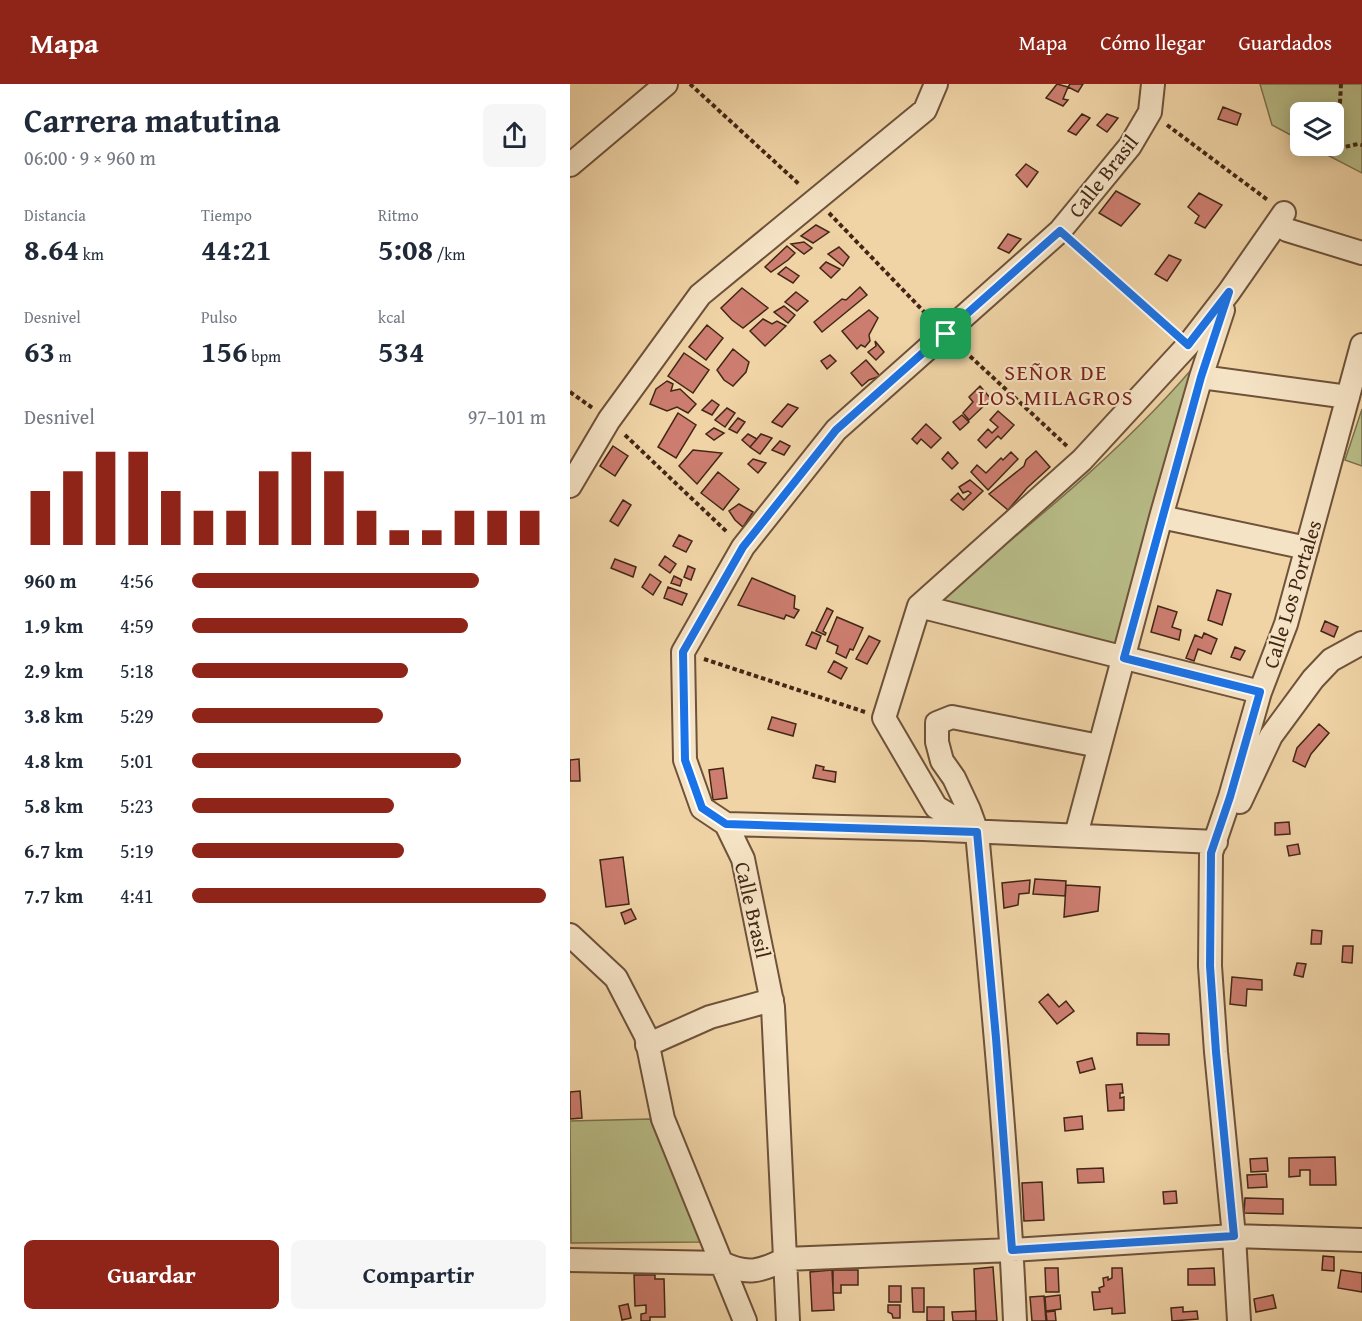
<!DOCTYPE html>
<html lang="es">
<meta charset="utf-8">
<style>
:root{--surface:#fff;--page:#f6f6f7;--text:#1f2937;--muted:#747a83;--accent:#8f2418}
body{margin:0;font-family:"Gentium Book Plus",serif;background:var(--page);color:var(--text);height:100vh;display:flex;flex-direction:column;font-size:22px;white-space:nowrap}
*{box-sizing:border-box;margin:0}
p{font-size:20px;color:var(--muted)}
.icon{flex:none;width:33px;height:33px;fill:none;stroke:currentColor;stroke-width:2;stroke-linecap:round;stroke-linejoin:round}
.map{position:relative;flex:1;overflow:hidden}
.sheet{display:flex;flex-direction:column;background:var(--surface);width:570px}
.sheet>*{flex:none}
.buttons{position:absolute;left:720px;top:18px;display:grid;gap:12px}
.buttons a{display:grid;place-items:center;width:54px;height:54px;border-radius:9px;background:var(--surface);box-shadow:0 3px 15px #0003;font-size:30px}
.pin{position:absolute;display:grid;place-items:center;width:51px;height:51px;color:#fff;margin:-26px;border-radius:12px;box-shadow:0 3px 9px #0006}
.round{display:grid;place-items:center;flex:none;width:63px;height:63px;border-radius:9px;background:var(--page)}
.overview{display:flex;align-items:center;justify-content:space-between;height:102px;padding:0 24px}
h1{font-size:33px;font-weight:800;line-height:45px}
.metrics{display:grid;grid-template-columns:repeat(3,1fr);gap:9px;height:102px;padding:6px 24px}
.metrics div{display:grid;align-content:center}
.metrics b{font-size:30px;font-weight:800}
.metrics small{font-size:16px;font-weight:400}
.metrics p{font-size:16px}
.chart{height:168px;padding:12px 24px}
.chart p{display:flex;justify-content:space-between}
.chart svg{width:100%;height:108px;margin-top:6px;stroke:var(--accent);stroke-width:6}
.cta{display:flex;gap:12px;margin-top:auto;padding:12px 24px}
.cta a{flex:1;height:69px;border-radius:9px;background:var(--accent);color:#fff;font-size:24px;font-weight:800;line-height:69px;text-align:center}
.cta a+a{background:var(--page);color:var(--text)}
ul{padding:0 24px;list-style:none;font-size:20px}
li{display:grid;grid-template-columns:96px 72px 1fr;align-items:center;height:45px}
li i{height:15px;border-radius:8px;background:var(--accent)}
header{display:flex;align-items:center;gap:36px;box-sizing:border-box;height:84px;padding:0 30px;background:var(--accent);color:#fff}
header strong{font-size:28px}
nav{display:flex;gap:33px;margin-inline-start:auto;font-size:21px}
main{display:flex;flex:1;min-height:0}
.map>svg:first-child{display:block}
</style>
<header>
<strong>Mapa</strong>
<nav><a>Mapa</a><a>Cómo llegar</a><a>Guardados</a></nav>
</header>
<main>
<section class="sheet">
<div class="overview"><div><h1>Carrera matutina</h1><p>06:00 · 9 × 960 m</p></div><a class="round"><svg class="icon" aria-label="share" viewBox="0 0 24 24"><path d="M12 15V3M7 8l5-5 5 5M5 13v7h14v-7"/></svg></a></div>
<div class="metrics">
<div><p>Distancia</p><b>8.64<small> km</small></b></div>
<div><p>Tiempo</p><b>44:21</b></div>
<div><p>Ritmo</p><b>5:08<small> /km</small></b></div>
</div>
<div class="metrics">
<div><p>Desnivel</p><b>63<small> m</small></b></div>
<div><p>Pulso</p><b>156<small> bpm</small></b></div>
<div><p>kcal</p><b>534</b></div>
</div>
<div class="chart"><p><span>Desnivel</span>97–101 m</p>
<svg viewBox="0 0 160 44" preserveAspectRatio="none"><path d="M5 44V22M15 44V14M25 44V6M35 44V6M45 44V22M55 44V30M65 44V30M75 44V14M85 44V6M95 44V14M105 44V30M115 44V38M125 44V38M135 44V30M145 44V30M155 44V30"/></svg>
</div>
<ul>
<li><b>960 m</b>4:56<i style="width:81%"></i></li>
<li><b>1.9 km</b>4:59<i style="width:78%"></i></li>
<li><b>2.9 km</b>5:18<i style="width:61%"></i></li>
<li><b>3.8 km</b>5:29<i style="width:54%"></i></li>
<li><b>4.8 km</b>5:01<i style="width:76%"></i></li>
<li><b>5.8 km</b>5:23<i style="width:57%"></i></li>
<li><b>6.7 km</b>5:19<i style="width:60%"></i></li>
<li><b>7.7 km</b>4:41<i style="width:100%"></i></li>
</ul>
<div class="cta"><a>Guardar</a><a>Compartir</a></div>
</section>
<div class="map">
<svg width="792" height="1237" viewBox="0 0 792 1237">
<rect width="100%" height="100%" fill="#f0d4a6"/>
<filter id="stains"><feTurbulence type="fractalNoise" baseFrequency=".00333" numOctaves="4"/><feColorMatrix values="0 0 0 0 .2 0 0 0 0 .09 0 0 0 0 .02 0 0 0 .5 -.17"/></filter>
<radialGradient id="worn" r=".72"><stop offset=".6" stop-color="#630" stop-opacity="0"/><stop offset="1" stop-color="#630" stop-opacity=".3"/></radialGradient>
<path fill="#b8bd88" stroke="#7d724f" stroke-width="1.5" d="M 690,0 L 792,0 L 792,89 L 740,62 L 764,62 L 764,28 L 730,28 L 730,56 L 702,41 Z
M 621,286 L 544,564 L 366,517 C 455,445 546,373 621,286 Z
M 792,325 L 792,382 L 775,376 Z
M 80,1035 L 131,1158 L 1,1159 L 0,1037 Z"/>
<path fill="#cc7d6f" stroke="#422716" stroke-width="1.5" d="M 487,0 L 498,3 L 493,15 L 498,16 L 493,22 L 476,14 Z
M 500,0 L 513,0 L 508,8 L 498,3 Z
M 653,23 L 671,30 L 667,41 L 648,35 Z
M 512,30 L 520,34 L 506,51 L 498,47 Z
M 537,30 L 548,34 L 537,48 L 527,41 Z
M 456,80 L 468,88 L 457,103 L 446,91 Z
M 546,107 L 570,120 L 551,142 L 529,129 Z
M 629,109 L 652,121 L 635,144 L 625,139 L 629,132 L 618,123 Z
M 246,141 L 259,148 L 243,159 L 231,152 Z
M 438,150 L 451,155 L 439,169 L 428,164 Z
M 234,158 L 242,164 L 234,170 L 221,160 Z
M 217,162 L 225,169 L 218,176 L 201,188 L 195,183 Z
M 269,163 L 279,173 L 273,182 L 258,170 Z
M 599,171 L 611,176 L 597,197 L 585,190 Z
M 256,178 L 270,185 L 261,194 L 250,184 Z
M 216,183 L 229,192 L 223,199 L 208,190 Z
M 290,203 L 297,211 L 252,248 L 244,238 L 272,215 L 276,216 Z
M 172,204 L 198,224 L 173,244 L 162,236 L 151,224 Z
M 226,208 L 238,217 L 227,227 L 215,218 Z
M 214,222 L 225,231 L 218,239 L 204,228 Z
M 299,226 L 308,234 L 299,251 L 300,257 L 295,263 L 291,261 L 287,265 L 272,247 Z
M 193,235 L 202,240 L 207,237 L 216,242 L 195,262 L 180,247 Z
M 137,241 L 153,254 L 136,276 L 119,263 Z
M 305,257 L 314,268 L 306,276 L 298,268 L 306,262 Z
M 163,265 L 179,278 L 176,288 L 163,302 L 154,296 L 147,286 Z
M 114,269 L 139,286 L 123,309 L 98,292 Z
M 260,271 L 266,277 L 257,285 L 251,277 Z
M 296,276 L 310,292 L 299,296 L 292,302 L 281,289 Z
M 97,297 L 103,300 L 101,307 L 110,305 L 126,320 L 118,329 L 107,323 L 97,327 L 80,320 L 86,305 Z
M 410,302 L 421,315 L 399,336 L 393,329 L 403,318 L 399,313 Z
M 142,316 L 149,321 L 142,331 L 132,326 Z
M 218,320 L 228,324 L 212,343 L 202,338 Z
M 157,324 L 165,329 L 155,343 L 145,336 Z
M 428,327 L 444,341 L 431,355 L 428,352 L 416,364 L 408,356 L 418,345 L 422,349 L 428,343 L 420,336 Z
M 108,329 L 126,341 L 106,374 L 88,363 Z
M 392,331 L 399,338 L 390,346 L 383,338 Z
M 168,334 L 175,338 L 167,349 L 159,345 Z
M 356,340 L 371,354 L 361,364 L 351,355 L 347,360 L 342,355 Z
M 144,344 L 154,349 L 144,356 L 136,350 Z
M 178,350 L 187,355 L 180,363 L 172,356 Z
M 191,350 L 202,354 L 190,370 L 180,363 Z
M 210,357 L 220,362 L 214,371 L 202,366 Z
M 43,362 L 58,372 L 45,392 L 30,382 Z
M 123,366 L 152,369 L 127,400 L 109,382 Z
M 466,367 L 480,383 L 457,404 L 438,426 L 419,410 L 454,382 L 456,376 Z
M 378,368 L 388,379 L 382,385 L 372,375 Z
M 441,368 L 448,375 L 418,406 L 401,388 L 407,381 L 416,389 L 431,374 L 433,376 Z
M 183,375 L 196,379 L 188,389 L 178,380 Z
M 148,388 L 169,405 L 153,426 L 131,409 Z
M 400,396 L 413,407 L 393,426 L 381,416 L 388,409 L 394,416 L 401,409 L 398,407 L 393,409 L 389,403 Z
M 53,416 L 61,421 L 48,442 L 40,437 Z
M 169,420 L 183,428 L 173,443 L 165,436 L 159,427 Z
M 109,451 L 122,457 L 116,468 L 103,462 Z
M 95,472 L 106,480 L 100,489 L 89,481 Z
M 45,475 L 66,483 L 63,493 L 41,484 Z
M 118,482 L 125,485 L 121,496 L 114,493 Z
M 80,490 L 91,498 L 83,511 L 72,503 Z
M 104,492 L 112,496 L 110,502 L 101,499 Z
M 182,494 L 225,512 L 224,524 L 229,526 L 224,534 L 216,531 L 214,535 L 168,521 Z
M 98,503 L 117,510 L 112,521 L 94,514 Z
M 647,506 L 661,510 L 652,541 L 638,536 Z
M 588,522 L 607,528 L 602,543 L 611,546 L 609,556 L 581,548 Z
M 257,524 L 263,527 L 253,547 L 256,549 L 255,551 L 246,547 Z
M 267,533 L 293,544 L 283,566 L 280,565 L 276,574 L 266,569 L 268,562 L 257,557 Z
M 755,537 L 768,543 L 764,553 L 751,547 Z
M 242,548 L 251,552 L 246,565 L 236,561 Z
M 634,549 L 647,555 L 641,570 L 628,565 L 624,577 L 616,574 L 625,551 L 632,554 Z
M 299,552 L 310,557 L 297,580 L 286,575 Z
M 665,563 L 675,567 L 670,576 L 661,573 Z
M 264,577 L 277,584 L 271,595 L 258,588 Z
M 202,633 L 226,640 L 223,652 L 198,645 Z
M 749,640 L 759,649 L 741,670 L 735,683 L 723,677 L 727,664 Z
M 9,675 L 10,697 L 0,697 L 0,676 Z
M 246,681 L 254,683 L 253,686 L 266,688 L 265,698 L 243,694 Z
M 153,684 L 157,714 L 143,716 L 139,686 Z
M 719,738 L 720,750 L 705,751 L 705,739 Z
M 728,760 L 730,770 L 719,772 L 717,762 Z
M 53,773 L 59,820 L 36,823 L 30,776 Z
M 465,795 L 496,797 L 495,812 L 463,810 Z
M 460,796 L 459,809 L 449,810 L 448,821 L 434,824 L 432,799 Z
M 496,801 L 530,803 L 528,827 L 494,833 Z
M 61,825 L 66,835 L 55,840 L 51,829 Z
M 742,846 L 752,847 L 751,860 L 741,860 Z
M 773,862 L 783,862 L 782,879 L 772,878 Z
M 727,879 L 736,880 L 733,893 L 724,891 Z
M 662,893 L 692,896 L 692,906 L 677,905 L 676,922 L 660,920 Z
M 478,910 L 489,923 L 496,917 L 504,927 L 487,940 L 469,918 Z
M 567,949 L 599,950 L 599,961 L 567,961 Z
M 522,974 L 525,985 L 510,989 L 507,978 Z
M 552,1000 L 553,1009 L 550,1009 L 550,1014 L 554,1013 L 554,1026 L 538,1027 L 536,1001 Z
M 10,1007 L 12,1034 L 0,1035 L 0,1008 Z
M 512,1032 L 513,1045 L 495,1047 L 494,1034 Z
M 765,1073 L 766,1101 L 740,1101 L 740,1086 L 730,1086 L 730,1092 L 719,1093 L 719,1074 Z
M 697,1074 L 698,1087 L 681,1088 L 680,1075 Z
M 533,1084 L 534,1098 L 508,1099 L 507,1085 Z
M 696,1090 L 697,1103 L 678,1104 L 677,1091 Z
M 472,1098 L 474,1136 L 454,1137 L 452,1099 Z
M 606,1107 L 607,1119 L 594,1120 L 593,1108 Z
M 675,1114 L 713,1115 L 713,1130 L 674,1129 Z
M 753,1172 L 764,1173 L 764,1187 L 752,1186 Z
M 423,1183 L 427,1237 L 406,1237 L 404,1185 Z
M 475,1184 L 488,1184 L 489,1208 L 476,1208 Z
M 542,1184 L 552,1184 L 555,1229 L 542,1230 L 542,1224 L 524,1226 L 522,1208 L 530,1208 L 529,1204 L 534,1202 L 533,1194 L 538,1193 L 538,1196 L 542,1194 Z
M 644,1184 L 645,1201 L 618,1201 L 618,1185 Z
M 262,1186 L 264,1226 L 242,1227 L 240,1188 Z
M 263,1186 L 288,1186 L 288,1201 L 271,1201 L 271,1209 L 263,1209 Z
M 771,1186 L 792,1189 L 792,1208 L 768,1204 Z
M 64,1191 L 85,1191 L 85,1195 L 94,1195 L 95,1233 L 80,1233 L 80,1237 L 71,1237 L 71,1230 L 76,1229 L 76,1221 L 65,1222 Z
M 319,1202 L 331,1202 L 331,1218 L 319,1218 Z
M 342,1204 L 354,1204 L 354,1228 L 343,1228 Z
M 490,1211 L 491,1225 L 476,1227 L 475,1213 Z
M 703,1211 L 706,1224 L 686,1228 L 684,1215 Z
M 474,1212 L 476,1237 L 462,1237 L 460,1213 Z
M 58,1220 L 61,1234 L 52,1236 L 49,1222 Z
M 318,1221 L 330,1221 L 330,1234 L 323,1234 L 322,1230 L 318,1228 Z
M 357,1223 L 374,1223 L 374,1237 L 357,1237 Z
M 613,1223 L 613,1228 L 627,1227 L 628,1235 L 602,1237 L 601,1224 Z
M 406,1227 L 406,1237 L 383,1237 L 382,1228 Z
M 485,1227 L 486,1237 L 477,1237 L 476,1228 Z"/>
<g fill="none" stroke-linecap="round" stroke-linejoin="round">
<g stroke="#6e523a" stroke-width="26">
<path id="street" d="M 0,81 L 96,0
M 717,146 L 792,169
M 631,293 L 778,313
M 0,402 L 39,336 L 130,211 L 355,26 L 366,0
M 591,433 L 737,464
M 349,522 L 690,608
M 670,718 L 701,652 L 743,595 L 761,576 L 792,559
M 156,740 L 353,745 L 646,758
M 407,748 L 366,723 L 314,634 L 349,522 L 512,376 L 618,261 L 659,208 L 714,129
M 506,751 L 591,433 L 631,293 L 653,226
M 0,851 L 46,894 L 76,952 L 93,1035 L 175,1237
M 77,961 L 140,933 L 202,916
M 0,1176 L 152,1179 C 177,1191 190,1188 215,1175 L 442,1166 L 664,1152 L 792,1156
M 218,1237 L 203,923 L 173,775 L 156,740 L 132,724 L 115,676 L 113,568 L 173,463 L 266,346 L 490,147 L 560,62 L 580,28 L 583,0
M 445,1237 C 438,1074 422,911 407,748 L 399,726 L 384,694 L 372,677 L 367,658 L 367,639 L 382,633 L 529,662
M 669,1237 L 664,1152 L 646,968 L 640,882 L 641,769 L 660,713 L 690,608 L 716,540 L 792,261"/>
</g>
<path stroke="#422716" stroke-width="4" stroke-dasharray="4.5 3" stroke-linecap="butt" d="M 120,0 L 230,101
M 764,33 L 770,19 L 771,0
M 597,41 L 699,117
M 755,62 L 760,66 L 788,60 L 792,61
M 259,129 L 360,234
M 504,160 L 603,248
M 389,262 L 498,363
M 0,308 L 24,325
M 55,351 L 158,449
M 134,575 L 295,628"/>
<use href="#street" stroke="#f5e3c5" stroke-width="22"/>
</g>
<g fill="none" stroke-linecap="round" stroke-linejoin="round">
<g stroke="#fff" stroke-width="12">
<path id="route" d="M 490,147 L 618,261 L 659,208 L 631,293 L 554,574 L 690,608 L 660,713 L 641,769 L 640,882 L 646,968 L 664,1152 L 442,1166 L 426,954 L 407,748 L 156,740 L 132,724 L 115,676 L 113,568 L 173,463 L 266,346 Z"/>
</g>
<use href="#route" stroke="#1a73e8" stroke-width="8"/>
</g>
<g text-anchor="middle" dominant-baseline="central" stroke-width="4.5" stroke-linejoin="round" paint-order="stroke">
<g font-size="21" fill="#422716" stroke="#f5e3c5">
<text transform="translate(533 92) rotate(-52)">Calle Brasil</text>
<text transform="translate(722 510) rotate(-73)">Calle Los Portales</text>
<text transform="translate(183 826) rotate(77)">Calle Brasil</text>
</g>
<g font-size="22" letter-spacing="1.5" fill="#7a1f14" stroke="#f5e3c5">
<text x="486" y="288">SEÑOR DE<tspan x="486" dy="25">LOS MILAGROS</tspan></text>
</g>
</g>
<rect width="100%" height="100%" filter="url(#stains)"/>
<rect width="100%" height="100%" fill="url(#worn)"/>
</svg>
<div class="buttons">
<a><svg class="icon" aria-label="layers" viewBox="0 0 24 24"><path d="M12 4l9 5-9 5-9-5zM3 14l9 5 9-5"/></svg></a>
</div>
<div class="pin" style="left:376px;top:250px;background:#1e9e55"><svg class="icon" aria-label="arrive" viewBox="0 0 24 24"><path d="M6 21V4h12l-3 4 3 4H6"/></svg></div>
</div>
</main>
